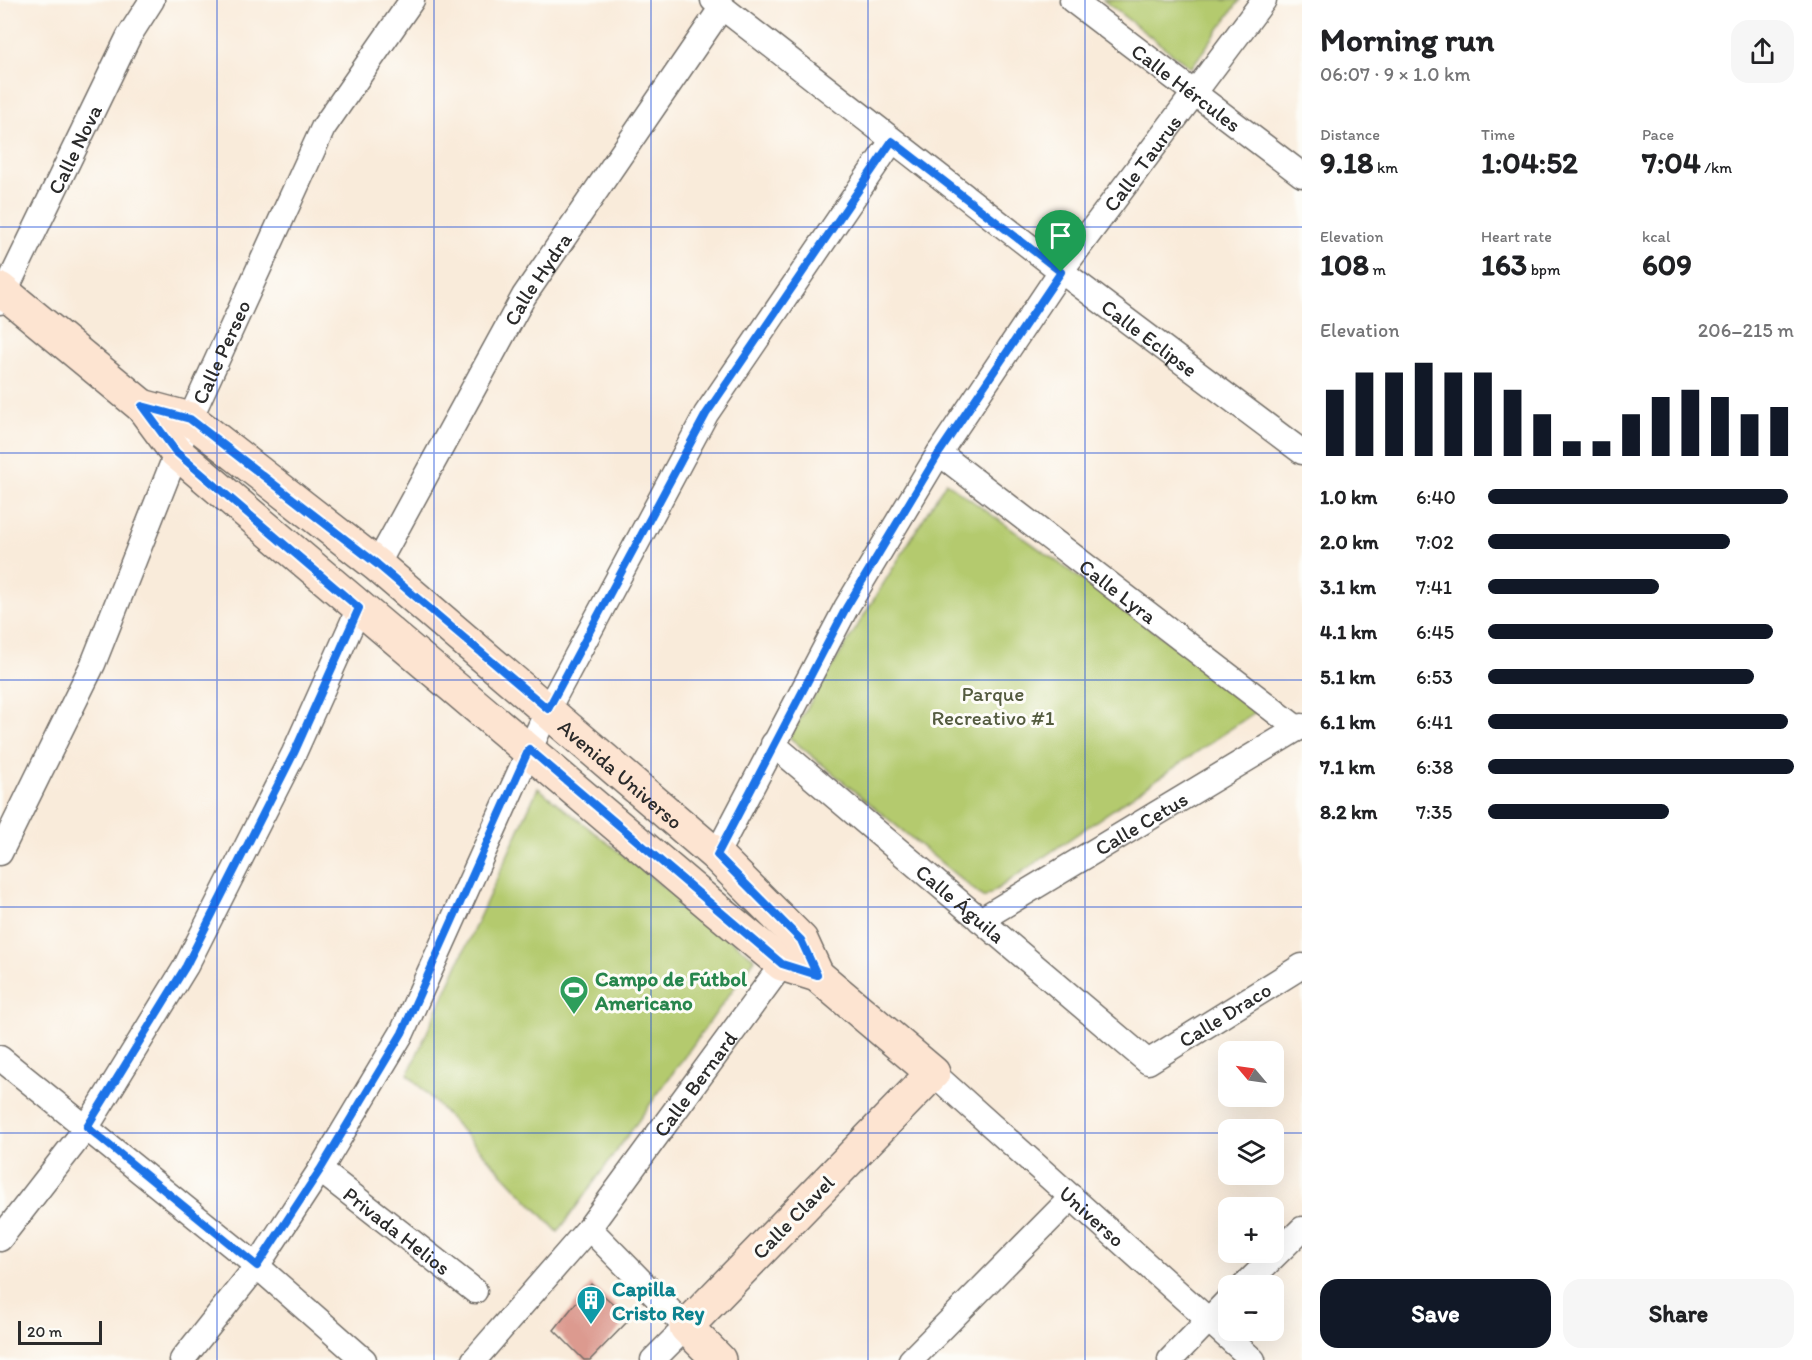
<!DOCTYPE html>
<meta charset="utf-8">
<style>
:root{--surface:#fff;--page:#f6f6f6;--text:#202124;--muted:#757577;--accent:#111827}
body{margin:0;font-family:Itim,sans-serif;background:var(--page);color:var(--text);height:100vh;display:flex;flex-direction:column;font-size:22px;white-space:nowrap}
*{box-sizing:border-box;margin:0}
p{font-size:20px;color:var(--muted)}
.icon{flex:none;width:33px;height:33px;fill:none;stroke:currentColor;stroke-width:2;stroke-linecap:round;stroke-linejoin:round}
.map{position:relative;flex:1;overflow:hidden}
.drawer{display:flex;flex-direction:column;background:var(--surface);width:510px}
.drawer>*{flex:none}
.needle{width:39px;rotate:299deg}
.tools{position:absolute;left:1218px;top:1041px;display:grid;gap:12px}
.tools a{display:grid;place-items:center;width:66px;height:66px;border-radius:12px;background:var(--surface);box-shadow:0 6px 24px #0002;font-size:30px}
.scale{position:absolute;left:18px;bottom:15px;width:84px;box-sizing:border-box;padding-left:6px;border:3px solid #2b2b2b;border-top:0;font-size:16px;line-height:21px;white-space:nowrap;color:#2b2b2b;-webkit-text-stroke:4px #fdfcf7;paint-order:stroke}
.pin{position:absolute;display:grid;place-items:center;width:51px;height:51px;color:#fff;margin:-62px -26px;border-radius:50% 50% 50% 0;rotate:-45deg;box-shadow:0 0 6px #0007}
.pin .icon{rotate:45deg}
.round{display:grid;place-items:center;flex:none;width:63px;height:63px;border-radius:18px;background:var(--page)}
.head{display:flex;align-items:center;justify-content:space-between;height:102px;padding:0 18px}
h1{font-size:33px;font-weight:800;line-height:45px}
.figures{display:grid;grid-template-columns:repeat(3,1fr);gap:9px;height:102px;padding:6px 18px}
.figures div{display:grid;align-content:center}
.figures b{font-size:30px;font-weight:800}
.figures small{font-size:16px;font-weight:400}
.figures p{font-size:16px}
.chart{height:168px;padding:12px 18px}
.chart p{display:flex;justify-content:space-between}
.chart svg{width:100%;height:108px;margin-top:6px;stroke:var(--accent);stroke-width:6}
.button{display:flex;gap:12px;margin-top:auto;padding:12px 18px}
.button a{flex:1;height:69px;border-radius:18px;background:var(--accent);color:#fff;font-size:24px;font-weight:800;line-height:69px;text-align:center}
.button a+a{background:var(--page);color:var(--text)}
ul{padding:0 18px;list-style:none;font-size:20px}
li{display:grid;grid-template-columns:96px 72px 1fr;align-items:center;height:45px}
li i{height:15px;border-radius:8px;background:var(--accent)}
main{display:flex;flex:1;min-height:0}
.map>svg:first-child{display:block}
</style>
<main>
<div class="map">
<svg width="1302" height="1360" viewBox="0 0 1302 1360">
<rect width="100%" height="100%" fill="#fdfcf7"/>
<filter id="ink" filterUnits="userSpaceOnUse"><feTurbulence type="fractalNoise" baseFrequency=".0167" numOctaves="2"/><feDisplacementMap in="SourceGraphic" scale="12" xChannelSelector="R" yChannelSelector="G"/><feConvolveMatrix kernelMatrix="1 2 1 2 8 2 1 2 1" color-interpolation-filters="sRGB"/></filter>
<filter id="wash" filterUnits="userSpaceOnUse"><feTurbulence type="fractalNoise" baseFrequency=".008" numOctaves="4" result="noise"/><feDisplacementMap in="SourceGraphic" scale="24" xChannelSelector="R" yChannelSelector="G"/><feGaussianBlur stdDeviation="1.35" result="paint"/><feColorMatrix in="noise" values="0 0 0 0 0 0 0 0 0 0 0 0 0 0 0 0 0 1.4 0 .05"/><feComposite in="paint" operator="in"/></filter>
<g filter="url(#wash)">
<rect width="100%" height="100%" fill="#f9ebda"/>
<path fill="#b4ca6e" stroke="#707a4c" stroke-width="1.5" d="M 1103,0 L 1240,0 L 1191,68 Z
M 946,482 L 1261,708 L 984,898 L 789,737 Z
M 538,788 L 755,959 L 558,1232 L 408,1074 Z"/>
<g id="blocks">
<path fill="#dc9a8f" d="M 591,1284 L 630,1319 L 590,1360 L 584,1360 L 554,1330 Z"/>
</g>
</g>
<g filter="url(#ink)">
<use href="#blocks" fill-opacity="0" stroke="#736e68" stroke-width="1.5"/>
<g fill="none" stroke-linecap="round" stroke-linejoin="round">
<g stroke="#736e68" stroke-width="27">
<g id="street">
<path id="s1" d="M 713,0 L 1061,271 L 1302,452"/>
<path id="s2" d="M 1072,0 L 1302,175"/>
<path id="s3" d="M 0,302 L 129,36 L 152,0"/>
<path id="s4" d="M 939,453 L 1298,729"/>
<path id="s5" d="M 377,565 L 524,296 L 722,7"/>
<path id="s6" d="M 773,744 L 1148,1062 L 1302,966"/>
<path id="s7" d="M 0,853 L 93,664 L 190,419 L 323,128 L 412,0"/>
<path id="s8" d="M 716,855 L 846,608 L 939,453 L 1061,271 L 1264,0"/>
<path id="s9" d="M 980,920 L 1302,726"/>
<path d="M 0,1058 L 257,1266 L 364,1360"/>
<path id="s10" d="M 933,1073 L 1253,1360"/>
<path id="s11" d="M 320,1170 L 475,1291"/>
<path d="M 589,1228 L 686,1327 L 653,1360"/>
<path d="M 0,1239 L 87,1127 L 186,966 L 294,753 L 359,608"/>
<path d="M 1244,1286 L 1302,1229"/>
<path d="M 182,1360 L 257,1266 L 320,1170 L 402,1033 L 548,709 L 706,414 L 892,141"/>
<path id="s12" d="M 474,1360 L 589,1228 L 792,951"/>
<path d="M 911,1360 L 1072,1197"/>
<path d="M 1170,1360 L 1228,1300"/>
</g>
</g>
<g stroke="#736e68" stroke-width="36">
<g id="secondary">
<path d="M 0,289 L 142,406 L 176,452 L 711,905 L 782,964 L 817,975 L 933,1073 L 686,1327 L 719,1360"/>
<path id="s13" d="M 142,406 L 190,419 L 377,565 L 716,855 L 801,940 L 817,975"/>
</g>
</g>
<use href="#street" stroke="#fff" stroke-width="24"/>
<use href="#secondary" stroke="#fde4d1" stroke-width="33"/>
</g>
</g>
<g fill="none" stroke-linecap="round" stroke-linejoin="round" filter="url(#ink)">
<g stroke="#fff" stroke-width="12">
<path id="route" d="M 892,141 L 1061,272 L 939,453 L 846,608 L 717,855 L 801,940 L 817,975 L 782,964 L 529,749 L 402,1033 L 320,1170 L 257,1266 L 87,1127 L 186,966 L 294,753 L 359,608 L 176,452 L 142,406 L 190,419 L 377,564 L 548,709 L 706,414 Z"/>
</g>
<use href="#route" stroke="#1a73e8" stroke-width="8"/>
</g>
<path fill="none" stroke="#1d4ed8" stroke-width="1.5" stroke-opacity="0.55" d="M 217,0 L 217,1360M 434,0 L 434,1360M 651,0 L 651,1360M 868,0 L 868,1360M 1085,0 L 1085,1360M 0,227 L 1302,227M 0,453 L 1302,453M 0,680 L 1302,680M 0,907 L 1302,907M 0,1133 L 1228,1133M 1274,1133 L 1302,1133"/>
<defs>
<g id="stadium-pin" transform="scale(1.5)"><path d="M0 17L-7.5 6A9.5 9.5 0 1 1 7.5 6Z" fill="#2e9e5b" stroke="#fdfcf7"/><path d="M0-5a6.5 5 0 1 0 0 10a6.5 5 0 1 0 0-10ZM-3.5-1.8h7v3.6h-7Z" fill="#fff"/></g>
<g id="building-pin" transform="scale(1.5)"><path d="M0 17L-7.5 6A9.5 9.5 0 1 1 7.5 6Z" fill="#0f9aa8" stroke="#fdfcf7"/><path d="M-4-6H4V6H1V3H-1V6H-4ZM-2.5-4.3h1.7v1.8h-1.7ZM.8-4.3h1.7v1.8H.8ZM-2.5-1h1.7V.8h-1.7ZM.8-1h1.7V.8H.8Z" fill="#fff"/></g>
</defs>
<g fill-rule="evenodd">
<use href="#stadium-pin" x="574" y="990"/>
<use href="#building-pin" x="591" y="1300"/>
</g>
<g text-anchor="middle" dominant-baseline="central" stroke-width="6" stroke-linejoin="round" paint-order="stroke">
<g font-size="21" fill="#2b2b2b" stroke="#fdfcf7">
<text stroke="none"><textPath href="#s2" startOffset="144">Calle Hércules</textPath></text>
<text stroke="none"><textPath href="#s3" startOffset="170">Calle Nova</textPath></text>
<text stroke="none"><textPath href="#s8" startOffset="814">Calle Taurus</textPath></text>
<text stroke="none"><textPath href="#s5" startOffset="328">Calle Hydra</textPath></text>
<text stroke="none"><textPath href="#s1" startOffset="552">Calle Eclipse</textPath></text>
<text stroke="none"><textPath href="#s7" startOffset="548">Calle Perseo</textPath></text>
<text stroke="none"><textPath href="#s4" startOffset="226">Calle Lyra</textPath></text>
<text stroke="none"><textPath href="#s13" startOffset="608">Avenida Universo</textPath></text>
<text stroke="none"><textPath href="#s9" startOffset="188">Calle Cetus</textPath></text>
<text stroke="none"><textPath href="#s6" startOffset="246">Calle Águila</textPath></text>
<text stroke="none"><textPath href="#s6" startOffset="582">Calle Draco</textPath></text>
<text stroke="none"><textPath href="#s12" startOffset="354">Calle Bernard</textPath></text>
<text stroke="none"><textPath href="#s10" startOffset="214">Universo</textPath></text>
<text transform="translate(793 1217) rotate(-46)">Calle Clavel</text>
<text stroke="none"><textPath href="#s11" startOffset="98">Privada Helios</textPath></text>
</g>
<g font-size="21" fill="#545b3f" stroke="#fdfcf7">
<text x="993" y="693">Parque<tspan x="993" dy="24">Recreativo #1</tspan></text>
</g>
<g font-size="21" font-weight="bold" fill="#27864d" stroke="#fdfcf7" text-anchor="start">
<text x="595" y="978">Campo de Fútbol<tspan x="595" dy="24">Americano</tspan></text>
</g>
<g font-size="21" font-weight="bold" fill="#0d838f" stroke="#fdfcf7" text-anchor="start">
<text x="612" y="1288">Capilla<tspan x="612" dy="24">Cristo Rey</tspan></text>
</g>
</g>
</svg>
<div class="tools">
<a><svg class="needle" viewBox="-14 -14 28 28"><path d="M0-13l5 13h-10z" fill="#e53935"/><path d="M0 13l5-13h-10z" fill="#757577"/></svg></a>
<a><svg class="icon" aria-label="layers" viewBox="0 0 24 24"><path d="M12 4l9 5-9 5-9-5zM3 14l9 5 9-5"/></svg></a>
<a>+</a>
<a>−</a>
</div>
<div class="scale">20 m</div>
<div class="pin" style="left:1061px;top:272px;background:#1e9e55"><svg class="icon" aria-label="arrive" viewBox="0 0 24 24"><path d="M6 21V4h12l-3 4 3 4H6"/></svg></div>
</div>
<section class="drawer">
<div class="head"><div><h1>Morning run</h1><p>06:07 · 9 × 1.0 km</p></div><a class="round"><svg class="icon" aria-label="share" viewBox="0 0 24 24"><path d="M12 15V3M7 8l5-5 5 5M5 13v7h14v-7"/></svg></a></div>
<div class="figures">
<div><p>Distance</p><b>9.18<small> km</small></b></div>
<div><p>Time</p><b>1:04:52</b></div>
<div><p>Pace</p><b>7:04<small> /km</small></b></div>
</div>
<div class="figures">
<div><p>Elevation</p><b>108<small> m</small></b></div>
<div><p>Heart rate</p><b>163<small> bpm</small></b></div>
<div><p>kcal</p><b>609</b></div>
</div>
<div class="chart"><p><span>Elevation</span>206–215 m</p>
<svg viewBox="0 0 160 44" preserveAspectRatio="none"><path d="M5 44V17M15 44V10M25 44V10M35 44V6M45 44V10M55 44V10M65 44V17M75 44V27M85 44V38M95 44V38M105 44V27M115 44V20M125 44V17M135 44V20M145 44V27M155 44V24"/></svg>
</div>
<ul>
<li><b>1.0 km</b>6:40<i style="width:98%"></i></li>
<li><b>2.0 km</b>7:02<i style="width:79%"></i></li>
<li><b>3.1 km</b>7:41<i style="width:56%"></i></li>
<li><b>4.1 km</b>6:45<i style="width:93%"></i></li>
<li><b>5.1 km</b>6:53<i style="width:87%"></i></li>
<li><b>6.1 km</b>6:41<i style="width:98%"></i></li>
<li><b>7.1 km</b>6:38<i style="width:100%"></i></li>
<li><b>8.2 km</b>7:35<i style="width:59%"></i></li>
</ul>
<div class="button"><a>Save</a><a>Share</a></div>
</section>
</main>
